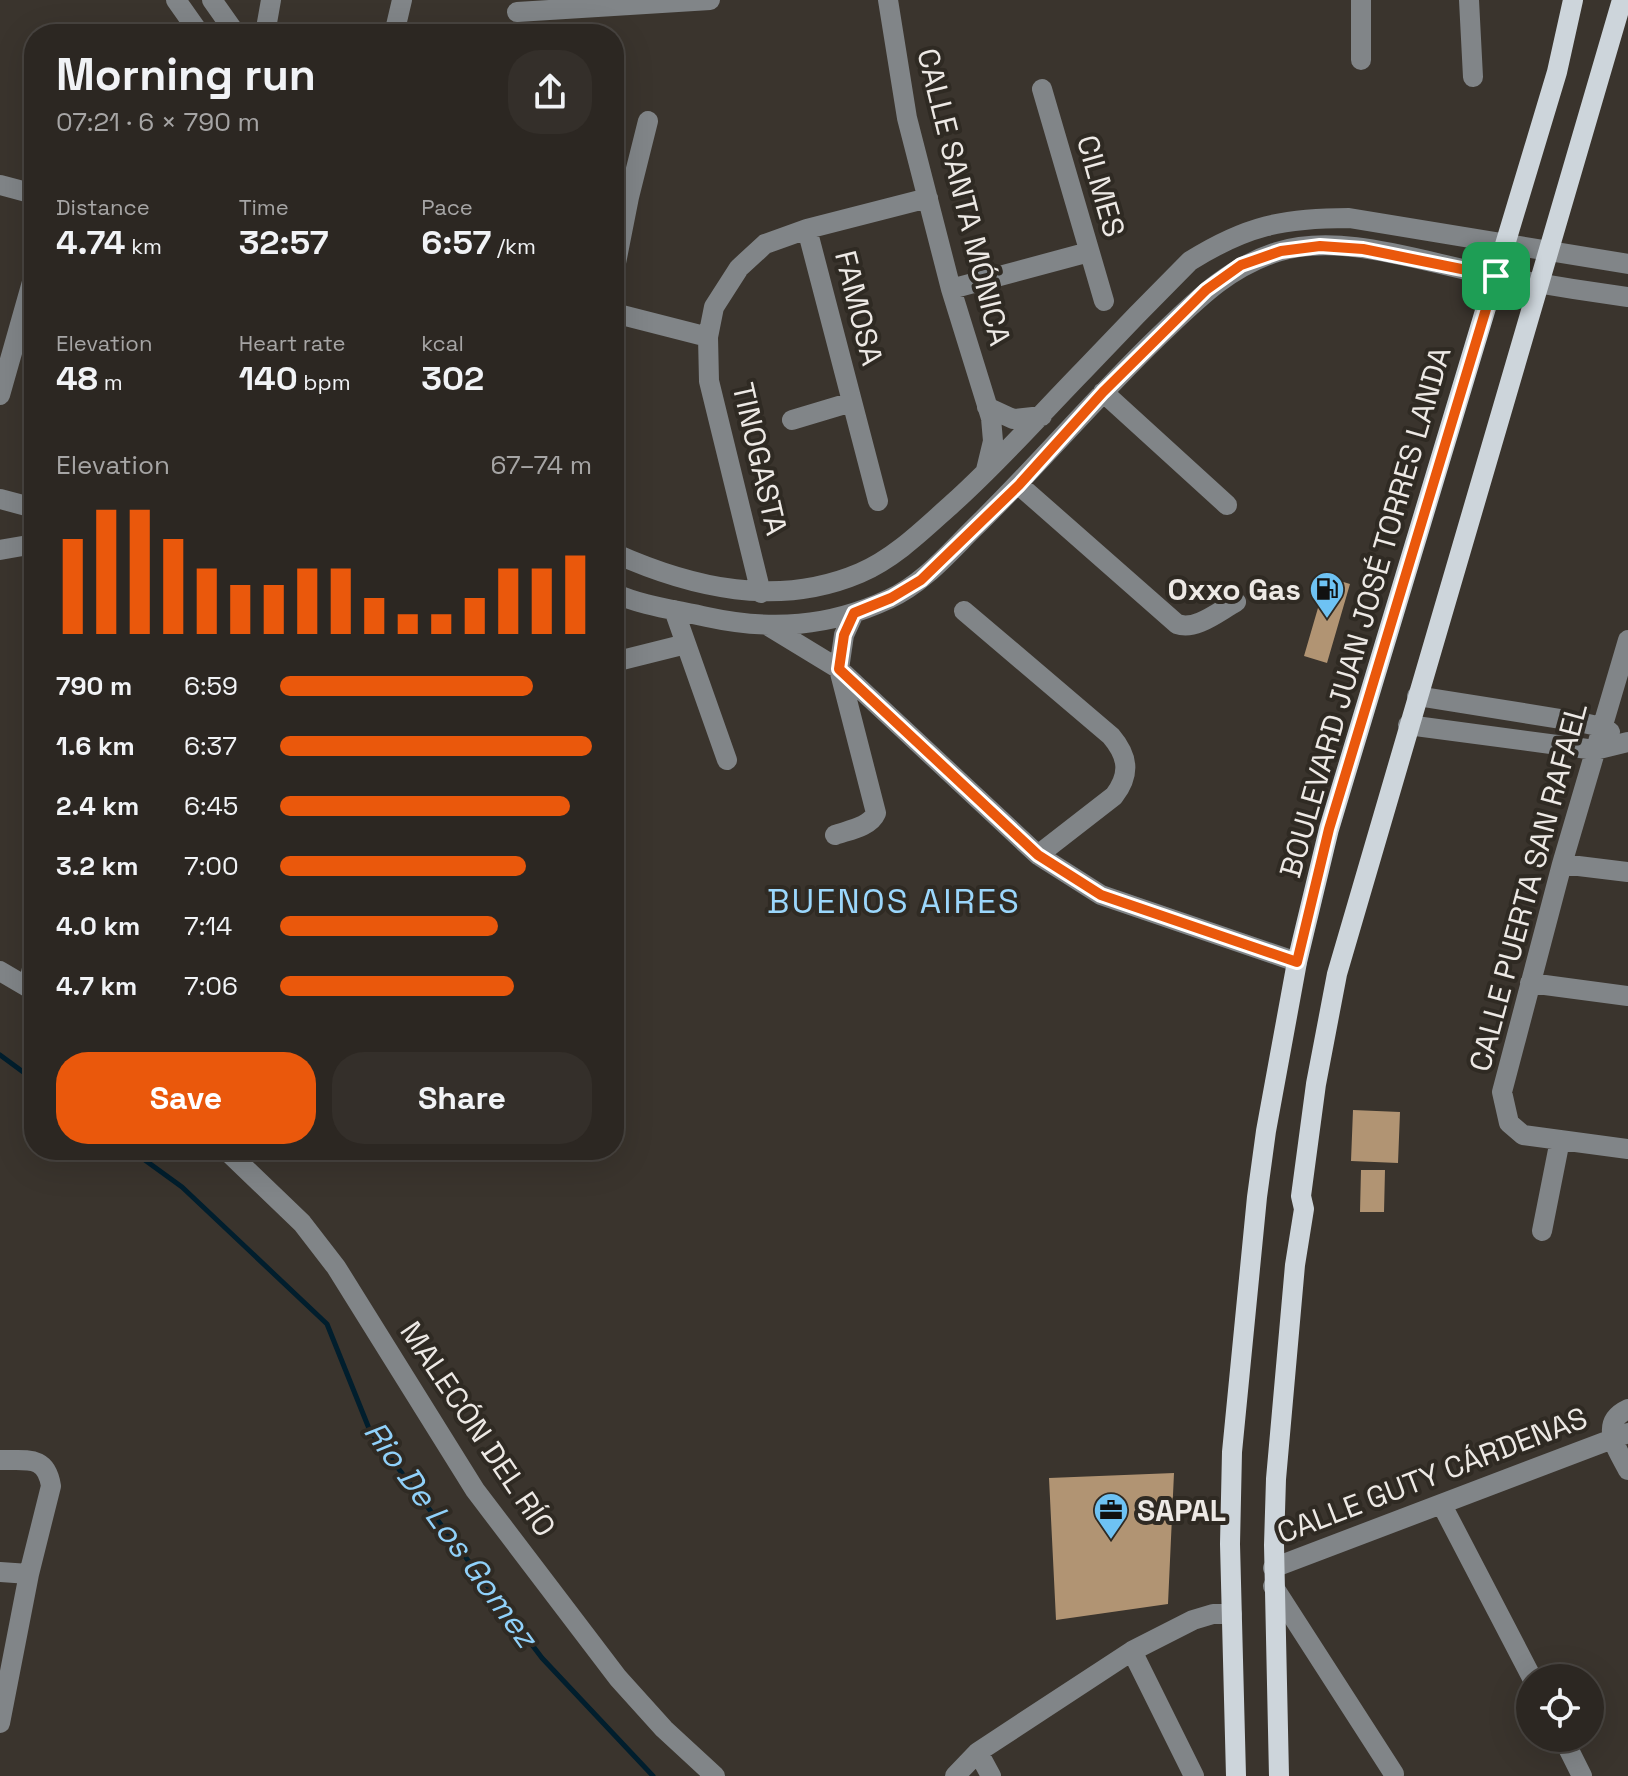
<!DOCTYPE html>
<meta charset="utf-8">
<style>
:root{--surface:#2c2722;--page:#342f2a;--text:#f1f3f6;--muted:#a6a5a5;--line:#484440;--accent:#ea580c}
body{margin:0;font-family:"Space Grotesk",sans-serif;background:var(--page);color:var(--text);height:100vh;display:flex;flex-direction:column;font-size:30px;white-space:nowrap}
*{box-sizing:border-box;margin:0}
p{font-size:26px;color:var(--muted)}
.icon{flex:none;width:44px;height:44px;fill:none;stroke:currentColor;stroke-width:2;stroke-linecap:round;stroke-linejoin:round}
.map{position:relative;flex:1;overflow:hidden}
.details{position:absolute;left:24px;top:24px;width:600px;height:1136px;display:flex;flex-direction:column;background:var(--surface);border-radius:32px;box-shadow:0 8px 32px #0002,0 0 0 2px var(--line)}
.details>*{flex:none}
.tools{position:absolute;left:1516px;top:1664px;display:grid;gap:16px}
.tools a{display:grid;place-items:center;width:88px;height:88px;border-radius:50%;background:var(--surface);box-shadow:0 8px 32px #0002,0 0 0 2px var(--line);font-size:40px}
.pin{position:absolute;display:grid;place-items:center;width:68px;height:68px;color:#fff;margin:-34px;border-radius:16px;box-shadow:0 4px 12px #0006}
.round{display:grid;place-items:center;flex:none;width:84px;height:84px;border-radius:32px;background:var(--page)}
.overview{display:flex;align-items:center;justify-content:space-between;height:136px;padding:0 32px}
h1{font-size:44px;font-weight:800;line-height:60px}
.stats{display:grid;grid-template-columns:repeat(3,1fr);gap:12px;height:136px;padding:8px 32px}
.stats div{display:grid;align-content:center}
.stats b{font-size:34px;font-weight:800}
.stats small{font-size:22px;font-weight:400}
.stats p{font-size:22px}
.chart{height:224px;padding:16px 32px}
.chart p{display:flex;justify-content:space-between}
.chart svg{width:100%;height:144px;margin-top:8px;stroke:var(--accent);stroke-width:6}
.action{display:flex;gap:16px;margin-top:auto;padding:16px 32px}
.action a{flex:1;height:92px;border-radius:32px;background:var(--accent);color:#fff;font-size:32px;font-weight:800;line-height:92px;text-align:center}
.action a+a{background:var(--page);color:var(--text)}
ul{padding:0 32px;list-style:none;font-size:26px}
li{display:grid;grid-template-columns:128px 96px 1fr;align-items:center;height:60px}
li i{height:20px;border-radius:10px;background:var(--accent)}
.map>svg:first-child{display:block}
</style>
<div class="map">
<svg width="1628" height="1776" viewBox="0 0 1628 1776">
<rect width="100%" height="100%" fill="#3a342d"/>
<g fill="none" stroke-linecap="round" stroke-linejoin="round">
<path stroke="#011e2d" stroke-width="5" d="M 0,1055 L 34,1080
M 131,1150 L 182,1187 L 327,1324 L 370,1431 L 542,1658 L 653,1776"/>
</g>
<path fill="#b19473" d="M 1327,577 L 1350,584 L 1327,663 L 1304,656 Z
M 1353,1110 L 1400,1112 L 1398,1163 L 1351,1161 Z
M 1361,1170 L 1385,1170 L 1384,1212 L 1360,1212 Z
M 1174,1473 L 1168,1604 L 1056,1620 L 1049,1478 Z"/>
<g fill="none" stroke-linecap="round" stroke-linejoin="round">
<path stroke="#818588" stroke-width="20" d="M 176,0 L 200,34
M 212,0 L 236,34
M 888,0 L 907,118 L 951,289 L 991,418 L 993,441 L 986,470
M 1361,0 L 1361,60
M 1469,0 L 1473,77
M 517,12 L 710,0
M 265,34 L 271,0
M 394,34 L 402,0
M 1042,89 L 1104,301
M 0,185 L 34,194
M 807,229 L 878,501
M 614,273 L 629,197 L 648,121
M 951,289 L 1089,252
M 614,313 L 708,337
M 1103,392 L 1227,505
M 0,395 L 34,275
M 987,407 L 1013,419 L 1042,416
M 792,420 L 852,402
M 1019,485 L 1177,624 C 1196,631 1219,611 1236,602
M 0,499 L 34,508
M 0,550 L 34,544
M 614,553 C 692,588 778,608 860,573 C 895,558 924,529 952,504 C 999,462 1040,415 1084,370 C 1119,333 1154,297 1190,261 C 1246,226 1283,218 1349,218 L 1628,264
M 614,593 C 642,606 677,610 707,617 C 771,631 829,627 889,599 C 922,584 947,555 972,530 C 1036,468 1093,400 1156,339 C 1195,302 1225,269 1277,252 C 1344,231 1430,265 1497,276 C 1540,284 1584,291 1628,297
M 761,593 L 709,381 L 708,337 L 714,307 L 739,268 L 765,244 L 807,229 L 928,198
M 674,610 L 727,760
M 964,611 L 1111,736 C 1128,756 1131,774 1114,796 L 1038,855
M 770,627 L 839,669 L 1038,855 L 1101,895 L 1297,962
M 1628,640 L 1562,864 L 1502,1092 L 1509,1123 L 1523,1135 L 1628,1149
M 614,662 L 686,644
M 1417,696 L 1579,722 L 1602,727 L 1610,732
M 1408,725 L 1595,750 L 1628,742
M 835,835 C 849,830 870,827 876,813 L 839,669 L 844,635 L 854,613
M 1562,864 L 1628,872
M 0,971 L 34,991
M 1530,983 L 1628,996
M 28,986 L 34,960
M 226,1150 L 302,1223 L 336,1267 L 475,1490 L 618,1678 L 664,1729 L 715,1776
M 1542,1231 L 1560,1140
M 1628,1409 C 1598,1423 1617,1449 1628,1470
M 0,1460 C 26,1461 46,1454 51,1486 L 29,1574 L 0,1723
M 1442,1505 L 1532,1678
M 1273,1568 L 1628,1433
M 0,1572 L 29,1574
M 1273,1586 L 1394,1774
M 1132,1651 L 1194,1776
M 1563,1738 L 1582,1776
M 978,1752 L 991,1776
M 955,1776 L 978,1752 L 1132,1651 L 1193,1620 L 1213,1614 L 1232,1614"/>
<path stroke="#cdd5db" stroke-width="20" d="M 1236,1776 L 1230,1544 L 1232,1452 L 1257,1197 L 1266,1131 L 1297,962 L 1329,829 L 1557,72 L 1573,0
M 1279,1776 L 1274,1545 L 1276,1479 L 1295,1265 L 1304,1209 L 1301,1196 L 1316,1084 L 1337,974 L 1622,0"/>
</g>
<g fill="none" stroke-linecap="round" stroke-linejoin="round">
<g stroke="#fff" stroke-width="16">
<path id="route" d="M 1320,246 L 1363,249 L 1496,276 L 1329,829 L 1297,962 L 1101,895 L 1038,855 L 839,669 L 844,635 L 854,613 L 891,598 L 921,580 L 1019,485 L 1103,392 L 1206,290 L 1241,265 L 1281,251 Z"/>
</g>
<use href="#route" stroke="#ea580c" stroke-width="10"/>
</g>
<defs>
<g id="fuel-pin" transform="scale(1.8)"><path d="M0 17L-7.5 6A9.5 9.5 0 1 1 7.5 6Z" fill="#6ec2f3" stroke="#2f2a23"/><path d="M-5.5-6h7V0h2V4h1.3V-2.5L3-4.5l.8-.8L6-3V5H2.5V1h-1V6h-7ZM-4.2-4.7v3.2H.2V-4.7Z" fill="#111"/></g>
<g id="office-pin" transform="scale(1.8)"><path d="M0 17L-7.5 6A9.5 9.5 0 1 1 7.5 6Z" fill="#6ec2f3" stroke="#2f2a23"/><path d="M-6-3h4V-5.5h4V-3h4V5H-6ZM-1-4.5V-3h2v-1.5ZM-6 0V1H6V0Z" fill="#111"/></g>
</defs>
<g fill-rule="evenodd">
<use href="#fuel-pin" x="1327" y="589"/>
<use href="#office-pin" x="1111" y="1510"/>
</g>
<g text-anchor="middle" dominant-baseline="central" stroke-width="8" stroke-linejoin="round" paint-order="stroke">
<g font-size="30" fill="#ede9e5" stroke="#2f2a23">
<text transform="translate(1101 186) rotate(74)">CILMES</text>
<text transform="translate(964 197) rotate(76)">CALLE SANTA MÓNICA</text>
<text transform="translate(859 308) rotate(76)">FAMOSA</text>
<text transform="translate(760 459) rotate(77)">TINOGASTA</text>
<text transform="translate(1365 612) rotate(-74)">BOULEVARD JUAN JOSÉ TORRES LANDA</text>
<text transform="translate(1528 887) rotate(-75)">CALLE PUERTA SAN RAFAEL</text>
<text transform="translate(478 1429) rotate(56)">MALECÓN DEL RÍO</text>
<text transform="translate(1432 1475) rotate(-21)">CALLE GUTY CÁRDENAS</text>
</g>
<g font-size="30" font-weight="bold" fill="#ede9e5" stroke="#2f2a23" text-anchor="end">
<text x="1301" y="589">Oxxo Gas</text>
<text x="1137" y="1510" text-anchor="start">SAPAL</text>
</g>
<g font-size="32" font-style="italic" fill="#90d1fa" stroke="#2f2a23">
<text transform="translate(451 1534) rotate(54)">Rio De Los Gomez</text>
</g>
<g font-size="34" letter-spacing="2" fill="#9bd7fc" stroke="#2f2a23">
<text x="894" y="901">BUENOS AIRES</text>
</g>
</g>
</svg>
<div class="tools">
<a><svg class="icon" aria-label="locate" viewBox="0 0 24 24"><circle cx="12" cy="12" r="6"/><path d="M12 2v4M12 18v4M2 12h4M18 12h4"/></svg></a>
</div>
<div class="pin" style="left:1496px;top:276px;background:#1e9e55"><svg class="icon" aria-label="arrive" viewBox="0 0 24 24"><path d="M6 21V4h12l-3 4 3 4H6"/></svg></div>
<section class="details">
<div class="overview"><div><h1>Morning run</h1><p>07:21 · 6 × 790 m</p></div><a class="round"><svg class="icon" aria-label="share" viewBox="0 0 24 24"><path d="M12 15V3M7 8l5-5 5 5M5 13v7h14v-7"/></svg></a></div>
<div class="stats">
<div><p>Distance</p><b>4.74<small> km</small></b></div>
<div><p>Time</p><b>32:57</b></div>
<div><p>Pace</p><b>6:57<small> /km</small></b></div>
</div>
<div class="stats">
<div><p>Elevation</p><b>48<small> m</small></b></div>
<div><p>Heart rate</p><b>140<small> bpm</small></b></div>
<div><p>kcal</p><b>302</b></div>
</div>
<div class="chart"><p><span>Elevation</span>67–74 m</p>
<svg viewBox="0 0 160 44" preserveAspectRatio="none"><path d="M5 44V15M15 44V6M25 44V6M35 44V15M45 44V24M55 44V29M65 44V29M75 44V24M85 44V24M95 44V33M105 44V38M115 44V38M125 44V33M135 44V24M145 44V24M155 44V20"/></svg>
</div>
<ul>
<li><b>790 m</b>6:59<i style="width:81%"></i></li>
<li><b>1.6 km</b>6:37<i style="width:100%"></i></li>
<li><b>2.4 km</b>6:45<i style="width:93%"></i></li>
<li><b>3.2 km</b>7:00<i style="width:79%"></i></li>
<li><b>4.0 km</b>7:14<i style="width:70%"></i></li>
<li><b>4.7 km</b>7:06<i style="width:75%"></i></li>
</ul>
<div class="action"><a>Save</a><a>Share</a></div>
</section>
</div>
